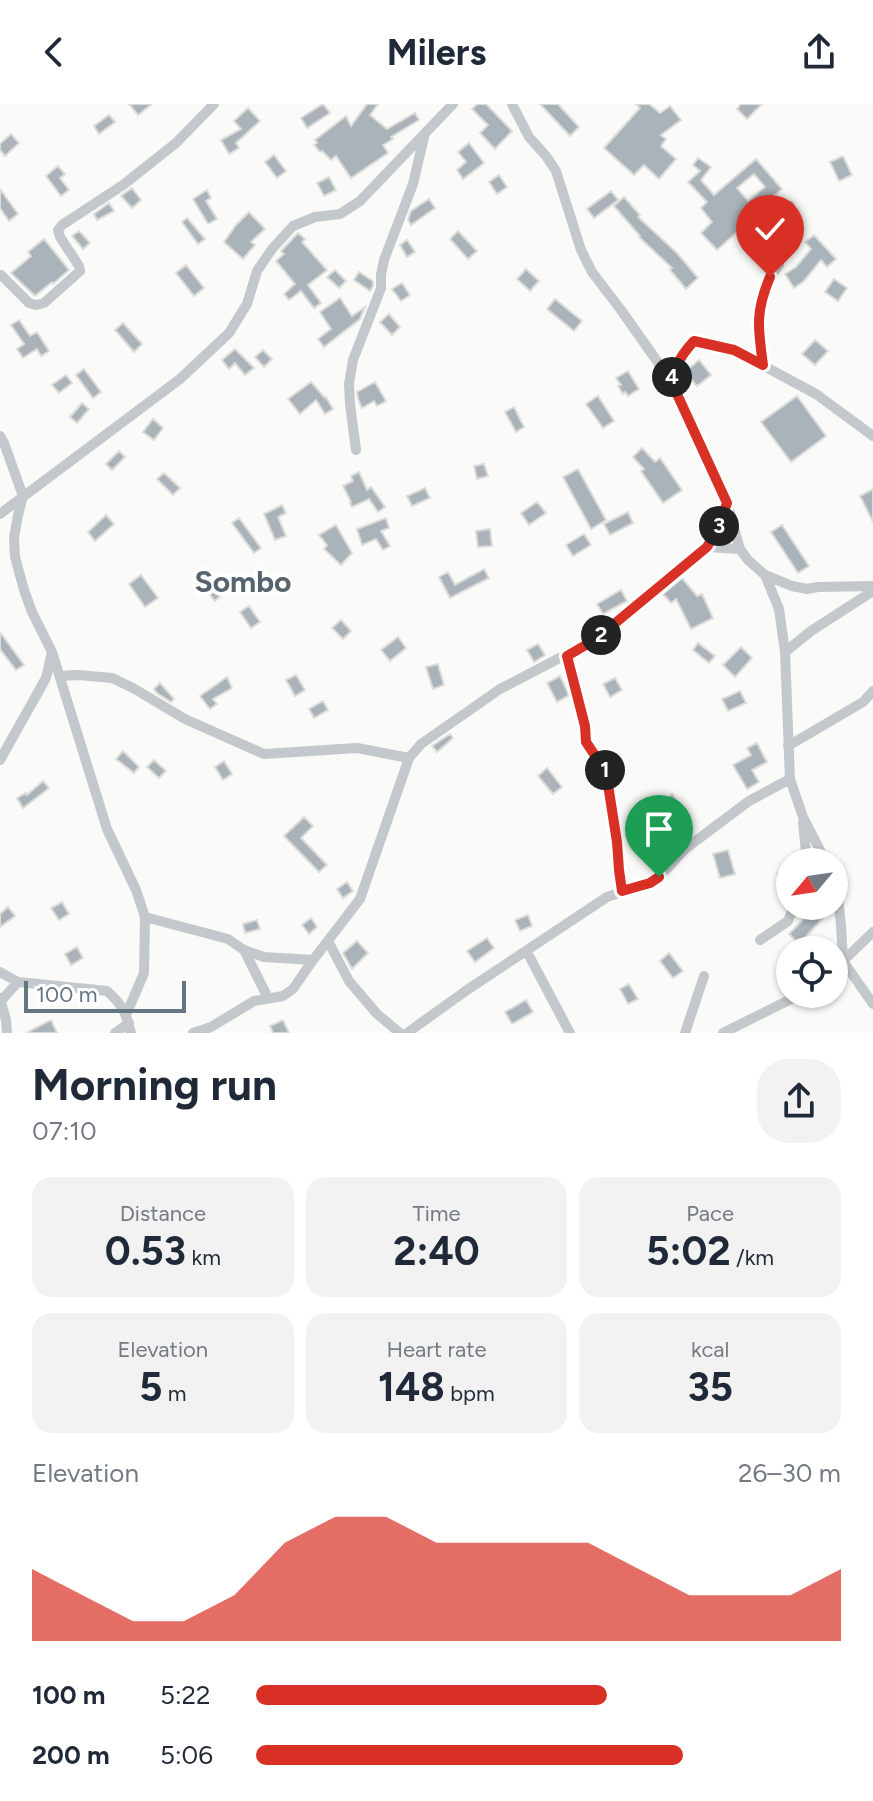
<!DOCTYPE html>
<meta charset="utf-8">
<style>
:root{--surface:#fff;--page:#f2f2f3;--text:#1f2937;--muted:#747a83;--accent:#d93025}
body{margin:0;font-family:Figtree,sans-serif;background:var(--page);color:var(--text);height:100vh;display:flex;flex-direction:column;font-size:30px;white-space:nowrap}
*{box-sizing:border-box;margin:0}
p{font-size:26px;color:var(--muted)}
.icon{flex:none;width:44px;height:44px;fill:none;stroke:currentColor;stroke-width:2;stroke-linecap:round;stroke-linejoin:round}
.map{position:relative;height:929px;overflow:hidden}
.panel{display:flex;flex-direction:column;background:var(--surface);flex:1}
.panel>*{flex:none}
.needle{width:52px;rotate:241deg}
.fabs{position:absolute;left:776px;top:744px;display:grid;gap:16px}
.fabs a{display:grid;place-items:center;width:72px;height:72px;border-radius:50%;background:var(--surface);box-shadow:0 2px 6px #0004;font-size:40px}
.scale{position:absolute;left:24px;bottom:20px;width:162px;box-sizing:border-box;padding-left:8px;border:4px solid #657683;border-top:0;font-size:22px;line-height:28px;white-space:nowrap;color:#657683;-webkit-text-stroke:6px #fff;paint-order:stroke}
.pin{position:absolute;display:grid;place-items:center;width:68px;height:68px;color:#fff;margin:-82px -34px;border-radius:50% 50% 50% 0;rotate:-45deg;box-shadow:0 0 8px #0007}
.pin .icon{rotate:45deg}
.km{position:absolute;width:40px;height:40px;margin:-20px;border-radius:50%;background:#222;color:#fff;font-size:22px;line-height:40px;text-align:center}
.round{display:grid;place-items:center;flex:none;width:84px;height:84px;border-radius:32px;background:var(--page)}
.headline{display:flex;align-items:center;justify-content:space-between;height:136px;padding:0 32px}
h1{font-size:44px;font-weight:700;line-height:60px}
.stats{display:grid;grid-template-columns:repeat(3,1fr);gap:12px;height:136px;padding:8px 32px}
.stats div{display:grid;align-content:center;border-radius:20px;background:var(--page);text-align:center}
.stats b{font-size:40px;font-weight:700}
.stats small{font-size:22px;font-weight:400}
.stats p{font-size:22px}
.chart{height:224px;padding:16px 32px}
.chart p{display:flex;justify-content:space-between}
.chart svg{width:100%;height:144px;margin-top:8px;fill:var(--accent);opacity:.7}
ul{padding:0 32px;list-style:none;font-size:26px}
li{display:grid;grid-template-columns:128px 96px 1fr;align-items:center;height:60px}
li i{height:20px;border-radius:10px;background:var(--accent)}
header{display:flex;justify-content:space-between;align-items:center;height:104px;padding:0 32px;background:var(--surface);font-size:36px;font-weight:700}
.map>svg:first-child{display:block}
</style>
<header><svg class="icon" aria-label="back" viewBox="0 0 24 24"><path d="M15 5l-7 7 7 7"/></svg>Milers<svg class="icon" aria-label="share" viewBox="0 0 24 24"><path d="M12 15V3M7 8l5-5 5 5M5 13v7h14v-7"/></svg></header>
<div class="map">
<svg width="873" height="929" viewBox="0 0 873 929">
<rect width="100%" height="100%" fill="#fafaf8"/>
<path fill="#aab3b9" stroke="#dcdcda" stroke-width="2" fill-rule="evenodd" d="M 129,0 L 152,0 L 138,11 Z
M 323,0 L 330,9 L 307,24 L 301,14 Z
M 367,0 L 378,0 L 370,11 L 387,25 L 415,9 L 419,16 L 391,33 L 393,35 L 383,41 L 388,49 L 351,74 L 336,52 L 331,56 L 322,47 L 320,48 L 314,41 L 317,39 L 315,36 L 346,12 L 351,22 Z
M 477,0 L 486,0 L 512,27 L 495,45 L 480,29 L 488,21 L 472,5 Z
M 540,0 L 558,0 L 579,23 L 570,32 Z
M 636,0 L 649,0 L 660,9 L 670,2 L 681,16 L 661,31 L 666,35 L 661,42 L 676,55 L 659,75 L 644,61 L 634,71 L 604,44 L 640,4 Z
M 741,0 L 762,0 L 747,15 L 737,5 Z
M 248,4 L 260,17 L 236,39 L 239,44 L 229,50 L 221,36 L 241,25 L 234,17 Z
M 109,11 L 115,18 L 99,30 L 94,22 Z
M 11,30 L 19,39 L 5,52 L 0,46 L 0,40 Z
M 469,39 L 484,59 L 463,75 L 457,66 L 466,58 L 458,48 Z
M 274,51 L 286,67 L 277,74 L 265,58 Z
M 843,52 L 852,71 L 839,77 L 830,58 Z
M 698,54 L 711,63 L 701,76 L 714,91 L 756,55 L 782,85 L 744,118 L 746,120 L 717,146 L 701,129 L 712,118 L 701,104 L 707,98 L 688,78 L 700,67 L 693,61 ZM 754,70 L 765,83 L 748,97 L 737,84 Z
M 58,62 L 65,70 L 60,74 L 69,86 L 61,92 L 46,72 Z
M 499,71 L 507,83 L 497,90 L 489,78 Z
M 329,73 L 336,86 L 324,92 L 317,79 Z
M 132,84 L 141,96 L 132,104 L 121,92 Z
M 0,85 L 18,110 L 9,117 L 0,104 Z
M 207,86 L 211,94 L 206,97 L 217,115 L 208,120 L 193,95 Z
M 611,87 L 618,96 L 594,114 L 587,105 Z
M 624,93 L 640,111 L 638,113 L 677,149 L 698,174 L 686,185 L 670,166 L 672,164 L 639,133 L 640,132 L 614,102 Z
M 429,95 L 435,104 L 411,121 L 408,116 L 411,107 Z
M 109,99 L 114,107 L 97,116 L 94,110 Z
M 249,108 L 265,125 L 251,138 L 255,141 L 243,155 L 224,138 L 236,121 Z
M 187,114 L 205,135 L 198,140 L 182,118 Z
M 79,127 L 90,139 L 83,145 L 72,132 Z
M 458,127 L 477,147 L 468,155 L 450,135 Z
M 298,129 L 305,135 L 302,138 L 327,166 L 308,181 L 321,199 L 314,204 L 301,187 L 289,196 L 284,190 L 295,180 L 276,157 L 284,150 L 281,147 Z
M 814,131 L 836,155 L 827,163 L 821,156 L 804,177 L 794,184 L 785,170 L 796,163 L 811,145 L 805,138 Z
M 44,135 L 69,166 L 53,180 L 52,178 L 35,192 L 11,169 L 31,152 L 28,148 Z
M 407,136 L 415,148 L 407,153 L 400,141 Z
M 186,161 L 204,184 L 194,192 L 176,169 Z
M 526,165 L 539,177 L 530,187 L 517,175 Z
M 335,166 L 346,177 L 339,184 L 327,173 Z
M 359,168 L 373,177 L 373,182 L 370,187 L 354,176 Z
M 834,175 L 847,184 L 838,197 L 825,188 Z
M 402,179 L 410,191 L 401,197 L 392,185 Z
M 340,194 L 352,212 L 365,203 L 360,215 L 324,243 L 318,235 L 331,225 L 320,208 Z
M 555,195 L 582,217 L 574,227 L 547,205 Z
M 389,210 L 400,223 L 392,231 L 380,218 Z
M 19,216 L 30,232 L 37,228 L 49,247 L 41,252 L 37,245 L 23,254 L 17,245 L 24,240 L 11,221 Z
M 123,219 L 142,240 L 134,248 L 115,226 Z
M 815,236 L 828,247 L 815,261 L 802,250 Z
M 235,245 L 254,264 L 245,271 L 235,259 L 229,265 L 222,256 Z
M 263,246 L 272,255 L 264,263 L 255,253 Z
M 699,256 L 711,271 L 697,282 L 685,268 Z
M 84,265 L 101,288 L 93,294 L 76,271 Z
M 628,267 L 639,285 L 628,292 L 625,288 L 623,290 L 618,282 L 621,281 L 616,274 Z
M 66,271 L 72,279 L 59,289 L 52,281 Z
M 311,278 L 325,294 L 326,293 L 333,305 L 325,310 L 316,296 L 300,310 L 288,295 Z
M 375,278 L 386,297 L 377,302 L 374,297 L 362,304 L 358,295 L 357,288 Z
M 598,292 L 614,317 L 603,324 L 586,300 Z
M 797,292 L 826,332 L 791,358 L 761,318 Z
M 82,299 L 89,305 L 77,319 L 70,313 Z
M 514,303 L 524,323 L 516,328 L 505,308 Z
M 153,315 L 163,324 L 154,336 L 143,328 Z
M 642,344 L 655,358 L 660,354 L 682,386 L 663,399 L 641,367 L 644,365 L 633,353 Z
M 119,347 L 125,353 L 112,366 L 106,360 Z
M 484,360 L 488,372 L 477,375 L 474,362 Z
M 578,365 L 606,416 L 591,425 L 563,373 Z
M 359,368 L 367,386 L 371,383 L 385,403 L 378,408 L 369,395 L 352,403 L 350,399 L 351,398 L 343,382 L 353,377 L 351,372 Z
M 164,369 L 180,384 L 173,391 L 157,375 Z
M 425,384 L 430,394 L 412,402 L 407,392 Z
M 873,385 L 873,418 L 860,392 Z
M 537,398 L 546,409 L 529,421 L 521,409 Z
M 282,401 L 286,409 L 278,413 L 286,432 L 275,436 L 264,410 Z
M 628,408 L 633,419 L 610,431 L 604,420 Z
M 106,411 L 114,420 L 95,437 L 88,428 Z
M 239,414 L 261,444 L 254,449 L 232,419 Z
M 386,414 L 389,424 L 381,427 L 390,442 L 383,446 L 376,435 L 362,441 L 357,425 Z
M 336,421 L 352,449 L 341,461 L 324,445 L 327,441 L 319,431 Z
M 782,421 L 809,462 L 798,469 L 771,428 Z
M 490,425 L 492,442 L 478,443 L 476,427 Z
M 584,430 L 591,441 L 573,452 L 566,441 Z
M 484,465 L 489,474 L 450,494 L 439,473 L 448,468 L 455,481 Z
M 141,471 L 158,494 L 145,503 L 129,480 Z
M 222,473 L 231,482 L 215,497 L 207,487 Z
M 682,474 L 697,492 L 702,490 L 713,514 L 691,525 L 676,495 L 671,499 L 663,490 Z
M 621,486 L 627,497 L 603,510 L 597,500 Z
M 249,502 L 260,518 L 251,524 L 240,508 Z
M 341,516 L 351,527 L 343,535 L 332,524 Z
M 0,528 L 24,561 L 16,566 L 0,545 Z
M 398,533 L 406,544 L 390,557 L 381,546 Z
M 698,539 L 715,552 L 709,559 L 693,546 Z
M 538,540 L 545,551 L 534,558 L 527,546 Z
M 741,543 L 752,554 L 735,573 L 723,561 Z
M 438,560 L 444,581 L 433,585 L 426,563 Z
M 296,571 L 305,586 L 295,592 L 286,576 Z
M 560,572 L 569,591 L 557,598 L 547,579 Z
M 227,573 L 232,584 L 213,595 L 217,600 L 210,605 L 200,592 Z
M 615,574 L 622,586 L 610,593 L 603,580 Z
M 160,579 L 174,595 L 171,598 L 157,589 L 154,585 Z
M 740,587 L 746,599 L 728,607 L 722,595 Z
M 323,597 L 328,606 L 314,614 L 309,605 Z
M 450,630 L 453,634 L 437,648 L 432,642 Z
M 757,639 L 767,658 L 752,666 L 759,678 L 747,685 L 733,661 L 751,651 L 747,644 Z
M 123,647 L 139,663 L 134,669 L 116,655 Z
M 154,656 L 166,667 L 159,674 L 147,663 Z
M 224,657 L 232,670 L 223,676 L 215,663 Z
M 547,664 L 562,683 L 553,690 L 538,672 Z
M 43,677 L 49,684 L 23,704 L 17,694 L 26,689 L 27,691 Z
M 672,690 L 687,712 L 678,718 L 670,705 L 648,725 L 641,717 Z
M 304,713 L 313,722 L 301,734 L 327,761 L 319,768 L 284,732 Z
M 728,746 L 735,770 L 720,774 L 713,750 Z
M 786,763 L 790,768 L 790,786 L 777,770 Z
M 347,778 L 353,787 L 343,794 L 337,785 Z
M 62,798 L 69,810 L 59,816 L 51,804 Z
M 816,802 L 826,811 L 799,840 L 789,830 Z
M 8,803 L 15,812 L 0,823 L 0,810 Z
M 528,811 L 532,822 L 520,827 L 515,816 Z
M 311,814 L 317,823 L 309,830 L 302,821 Z
M 257,816 L 260,825 L 245,829 L 243,820 Z
M 487,834 L 494,844 L 475,858 L 467,847 Z
M 357,837 L 368,849 L 352,865 L 343,849 Z
M 77,843 L 83,854 L 71,861 L 65,850 Z
M 669,849 L 683,867 L 673,874 L 660,857 Z
M 629,880 L 638,895 L 628,900 L 620,885 Z
M 526,896 L 533,908 L 512,920 L 505,908 Z
M 51,916 L 57,929 L 26,929 Z
M 283,916 L 289,929 L 273,929 L 270,922 Z"/>
<g fill="none" stroke-linecap="round" stroke-linejoin="round">
<path stroke="#c3c8cc" stroke-width="10" d="M 512,0 L 529,33 L 546,52 L 556,67 L 581,146 L 592,168 L 621,206 L 671,277 L 727,399 L 740,445 L 748,456 L 765,471 L 792,482 L 807,485 L 818,483 L 873,482
M 1,171 L 29,199 L 36,201 L 44,199 L 80,167 L 79,162 L 60,133 L 58,126 L 62,121 L 123,81 L 176,39 L 214,0
M 763,261 L 757,219 L 762,191 L 770,173 L 779,161 L 782,134 L 790,102
M 671,277 C 676,260 682,249 694,237 C 708,242 721,242 734,246 L 816,290 L 873,332
M 0,332 L 4,339 L 23,392 L 18,411 L 14,434 L 15,453 L 24,486 L 32,508 L 52,548 L 46,574 L 0,656
M 356,346 L 350,300 L 349,280 L 353,256 L 381,184 L 381,171 L 384,156 L 413,80 L 424,33
M 0,410 L 180,275 L 229,229 L 247,200 L 257,167 L 272,145 L 293,122 L 315,113 L 340,110 L 360,97 L 453,0
M 707,443 L 719,423 L 726,401
M 765,471 L 779,505 L 785,548 L 790,675 L 803,713 L 826,758
M 52,548 L 107,725 L 136,786 L 145,813 L 144,869 L 127,909
M 785,548 L 811,527 L 873,487
M 567,552 L 585,622 L 586,638 L 606,668 L 617,738 L 619,766 L 622,787
M 60,572 L 78,571 L 112,574 L 133,584 L 185,615 L 264,650 L 357,644 L 409,654
M 788,642 L 863,598 L 873,587
M 803,719 L 807,758
M 834,777 L 837,784 L 841,821 L 843,857 L 873,900
M 145,813 L 228,835 L 244,846 L 264,853 L 313,856
M 760,836 L 788,817 L 794,802
M 328,837 L 349,877 L 377,910 L 400,929
M 244,846 L 268,894
M 527,848 L 570,929
M 0,868 L 18,878 L 107,887 C 123,901 126,909 131,929
M 834,871 L 843,857 L 873,828
M 0,894 L 6,916 L 7,929
M 1,897 L 18,878
M 115,929 L 129,919
M 193,929 L 211,923 L 254,897 L 283,892 L 293,885 L 313,856 L 360,795 L 409,654 L 421,640 L 500,585 L 596,535 L 707,443 L 740,445
M 407,929 L 467,886 L 607,793 L 650,779 L 659,773 L 685,745 L 749,697 L 790,675
M 685,929 L 704,872
M 723,929 L 801,890"/>
</g>
<g fill="none" stroke-linecap="round" stroke-linejoin="round">
<g stroke="#fff" stroke-width="16">
<path id="route" d="M 659,773 L 650,779 L 622,787 L 619,766 L 617,738 L 606,668 L 586,638 L 585,622 L 567,552 L 596,535 L 707,443 L 719,423 L 727,399 L 671,277 C 676,260 682,250 694,237 L 734,246 L 763,261 C 758,224 755,208 770,173"/>
</g>
<use href="#route" stroke="#d93025" stroke-width="10"/>
</g>
<g text-anchor="middle" dominant-baseline="central" stroke-width="8" stroke-linejoin="round" paint-order="stroke">
<g font-size="30" font-weight="bold" fill="#57646e" stroke="#fff">
<text x="243" y="477">Sombo</text>
</g>
</g>
</svg>
<div class="fabs">
<a><svg class="needle" viewBox="-14 -14 28 28"><path d="M0-13l5 13h-10z" fill="#e53935"/><path d="M0 13l5-13h-10z" fill="#747a83"/></svg></a>
<a><svg class="icon" aria-label="locate" viewBox="0 0 24 24"><circle cx="12" cy="12" r="6"/><path d="M12 2v4M12 18v4M2 12h4M18 12h4"/></svg></a>
</div>
<div class="scale">100 m</div>
<div class="pin" style="left:659px;top:773px;background:#1e9e55"><svg class="icon" aria-label="arrive" viewBox="0 0 24 24"><path d="M6 21V4h12l-3 4 3 4H6"/></svg></div>
<div class="pin" style="left:770px;top:173px;background:#d93025"><svg class="icon" aria-label="check" viewBox="0 0 24 24"><path d="M5 12l5 5 9-10"/></svg></div>
<b class="km" style="left:605px;top:666px">1</b>
<b class="km" style="left:601px;top:531px">2</b>
<b class="km" style="left:719px;top:422px">3</b>
<b class="km" style="left:672px;top:273px">4</b>
</div>
<section class="panel">
<div class="headline"><div><h1>Morning run</h1><p>07:10</p></div><a class="round"><svg class="icon" aria-label="share" viewBox="0 0 24 24"><path d="M12 15V3M7 8l5-5 5 5M5 13v7h14v-7"/></svg></a></div>
<div class="stats">
<div><p>Distance</p><b>0.53<small> km</small></b></div>
<div><p>Time</p><b>2:40</b></div>
<div><p>Pace</p><b>5:02<small> /km</small></b></div>
</div>
<div class="stats">
<div><p>Elevation</p><b>5<small> m</small></b></div>
<div><p>Heart rate</p><b>148<small> bpm</small></b></div>
<div><p>kcal</p><b>35</b></div>
</div>
<div class="chart"><p><span>Elevation</span>26–30 m</p>
<svg viewBox="0 0 160 44" preserveAspectRatio="none"><path d="M0 44V22L10 30L20 38L30 38L40 30L50 14L60 6L70 6L80 14L90 14L100 14L110 14L120 22L130 30L140 30L150 30L160 22V44z"/></svg>
</div>
<ul>
<li><b>100 m</b>5:22<i style="width:60%"></i></li>
<li><b>200 m</b>5:06<i style="width:73%"></i></li>
</ul>
</section>
